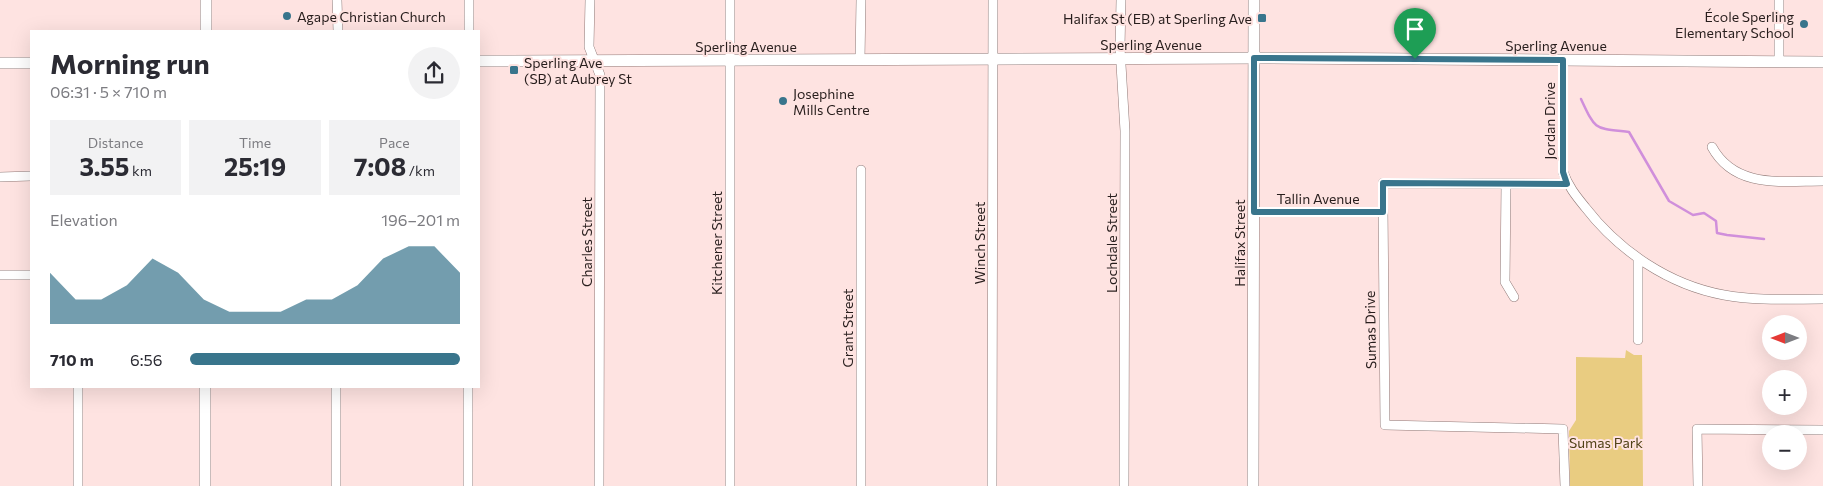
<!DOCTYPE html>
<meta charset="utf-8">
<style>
:root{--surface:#fff;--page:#f2f2f3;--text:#2b2b33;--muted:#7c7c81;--accent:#39758c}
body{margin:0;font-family:Commissioner,sans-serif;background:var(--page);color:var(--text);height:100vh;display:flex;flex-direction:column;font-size:19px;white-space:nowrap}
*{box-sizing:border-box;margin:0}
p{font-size:16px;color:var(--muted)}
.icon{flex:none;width:28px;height:28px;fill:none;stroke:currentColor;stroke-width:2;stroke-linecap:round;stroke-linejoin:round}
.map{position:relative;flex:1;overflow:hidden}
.drawer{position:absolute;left:30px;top:30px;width:450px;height:358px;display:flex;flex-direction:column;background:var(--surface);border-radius:0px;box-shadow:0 5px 20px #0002}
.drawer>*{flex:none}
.needle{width:32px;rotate:270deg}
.controls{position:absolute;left:1762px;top:315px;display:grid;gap:10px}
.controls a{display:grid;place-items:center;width:45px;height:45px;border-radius:50%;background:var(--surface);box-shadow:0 5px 20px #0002;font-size:25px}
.pin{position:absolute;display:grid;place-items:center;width:42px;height:42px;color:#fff;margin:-51px -21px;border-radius:50% 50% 50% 0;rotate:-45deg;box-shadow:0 0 5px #0007}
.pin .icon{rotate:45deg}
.round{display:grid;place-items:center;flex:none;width:52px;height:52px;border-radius:26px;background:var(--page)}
.overview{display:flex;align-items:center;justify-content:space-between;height:85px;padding:0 20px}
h1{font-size:28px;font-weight:700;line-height:38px}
.metrics{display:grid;grid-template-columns:repeat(3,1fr);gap:8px;height:85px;padding:5px 20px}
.metrics div{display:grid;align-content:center;border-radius:0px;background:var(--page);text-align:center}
.metrics b{font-size:25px;font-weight:700}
.metrics small{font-size:14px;font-weight:400}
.metrics p{font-size:14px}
.chart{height:140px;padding:10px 20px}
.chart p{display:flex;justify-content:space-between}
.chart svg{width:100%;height:90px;margin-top:5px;fill:var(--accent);opacity:.7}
ul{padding:0 20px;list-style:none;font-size:16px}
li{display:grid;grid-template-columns:80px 60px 1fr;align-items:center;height:38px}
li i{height:12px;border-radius:6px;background:var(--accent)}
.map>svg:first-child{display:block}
</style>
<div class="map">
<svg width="1823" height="486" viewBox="0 0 1823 486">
<rect width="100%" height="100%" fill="#fee3e1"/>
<path fill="#e9cc81" d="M 1626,350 L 1634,355 L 1642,355 L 1643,486 L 1570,486 L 1569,431 L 1576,420 L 1576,357 L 1625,358 Z"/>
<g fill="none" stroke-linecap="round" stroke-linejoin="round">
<path stroke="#d08fdb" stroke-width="2.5" d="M 1581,99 C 1596,131 1594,128 1629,132 L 1669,201 L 1693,215 L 1704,213 L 1716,221 L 1717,233 L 1727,235 L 1764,239"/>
<g stroke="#907977" stroke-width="10">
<path id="minor" d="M 337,0 L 338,31
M 469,0 L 469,31
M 590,0 L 589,47 L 600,75 L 599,486
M 730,0 L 730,486
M 1121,0 L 1120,48 L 1125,131 L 1124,486
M 860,60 L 861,0
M 1563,60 L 1563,172 C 1568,186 1576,196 1585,207 C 1619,251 1669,285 1724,295 C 1757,301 1790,299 1823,299
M 1779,62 L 1779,0
M 1712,147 C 1735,189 1782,181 1823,181
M 0,177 L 31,176
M 1506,184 L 1505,282 L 1514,297
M 1254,212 L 1383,212
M 0,275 L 31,275
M 1638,340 L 1638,258
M 78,486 L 78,386
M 336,486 L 336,386
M 468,486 L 468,386
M 861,486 L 861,170
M 992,486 L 993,0
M 1565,486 L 1563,429 L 1385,425 L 1383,206 L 1383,183 L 1567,184
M 1698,486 L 1697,429 L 1823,430"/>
</g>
<g stroke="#907977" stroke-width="12">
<path id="tertiary" d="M 206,0 L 206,31
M 479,61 L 1266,58 L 1823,62
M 0,63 L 31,63
M 205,486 L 205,386
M 1253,486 L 1254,0"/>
</g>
<use href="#minor" stroke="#fff" stroke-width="9"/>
<use href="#tertiary" stroke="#fff" stroke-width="11"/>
</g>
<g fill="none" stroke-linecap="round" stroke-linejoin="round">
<g stroke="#fff" stroke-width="10">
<path id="route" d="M 1254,58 L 1563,60 L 1563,172 L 1567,184 L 1383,183 L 1383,212 L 1254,212 Z"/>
</g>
<use href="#route" stroke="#39758c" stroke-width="6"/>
</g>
<g fill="#39758c" stroke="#fee3e1" stroke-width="2">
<circle cx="287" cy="16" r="5"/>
<rect x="1257" y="13" width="10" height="10" rx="2.5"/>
<circle cx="1804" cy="24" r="5"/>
<rect x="509" y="65" width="10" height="10" rx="2.5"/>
<circle cx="783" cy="101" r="5"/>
</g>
<g text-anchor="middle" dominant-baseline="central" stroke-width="4" stroke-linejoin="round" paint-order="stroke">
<g font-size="14" fill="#281e1d" stroke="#fee3e1" text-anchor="start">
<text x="297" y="16">Agape Christian Church</text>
<text x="1794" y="16" text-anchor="end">École Sperling<tspan x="1794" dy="16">Elementary School</tspan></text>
<text x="1252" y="18" text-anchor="end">Halifax St (EB) at Sperling Ave</text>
<text x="524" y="62">Sperling Ave<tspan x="524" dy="16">(SB) at Aubrey St</tspan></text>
<text x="793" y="93">Josephine<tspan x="793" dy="16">Mills Centre</tspan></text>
</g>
<g font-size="14" fill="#281e1d" stroke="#fee3e1">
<text x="1151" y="44">Sperling Avenue</text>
<text x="1556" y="45">Sperling Avenue</text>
<text x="746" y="46">Sperling Avenue</text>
<text transform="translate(1549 121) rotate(-90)">Jordan Drive</text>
<text x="1318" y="198">Tallin Avenue</text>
<text transform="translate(586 242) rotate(-90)">Charles Street</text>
<text transform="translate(716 243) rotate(-90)">Kitchener Street</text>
<text transform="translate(979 243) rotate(-90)">Winch Street</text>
<text transform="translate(1111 243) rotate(-90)">Lochdale Street</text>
<text transform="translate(1239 243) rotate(-90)">Halifax Street</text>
<text transform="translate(847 328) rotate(-90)">Grant Street</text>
<text transform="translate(1370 330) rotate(-91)">Sumas Drive</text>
</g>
<g font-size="14" fill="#514217" stroke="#fee3e1">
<text x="1606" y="442">Sumas Park</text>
</g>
</g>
</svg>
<div class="controls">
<a><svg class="needle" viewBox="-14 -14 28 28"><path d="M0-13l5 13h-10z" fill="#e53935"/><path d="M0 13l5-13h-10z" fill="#7c7c81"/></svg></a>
<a>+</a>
<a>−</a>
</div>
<div class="pin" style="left:1415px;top:59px;background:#1e9e55"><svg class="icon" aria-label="arrive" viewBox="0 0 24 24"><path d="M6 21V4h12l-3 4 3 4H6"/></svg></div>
<section class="drawer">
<div class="overview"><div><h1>Morning run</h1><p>06:31 · 5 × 710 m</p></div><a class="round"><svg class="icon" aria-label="share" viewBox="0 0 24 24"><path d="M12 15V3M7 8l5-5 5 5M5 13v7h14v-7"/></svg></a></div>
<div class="metrics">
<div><p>Distance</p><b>3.55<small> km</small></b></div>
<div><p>Time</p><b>25:19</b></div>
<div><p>Pace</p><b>7:08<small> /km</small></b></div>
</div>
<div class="chart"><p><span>Elevation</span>196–201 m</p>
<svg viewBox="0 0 160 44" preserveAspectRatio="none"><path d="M0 44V19L10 32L20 32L30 25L40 12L50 19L60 32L70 38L80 38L90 38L100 32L110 32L120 25L130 12L140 6L150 6L160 19V44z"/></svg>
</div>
<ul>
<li><b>710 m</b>6:56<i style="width:100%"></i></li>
</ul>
</section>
</div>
